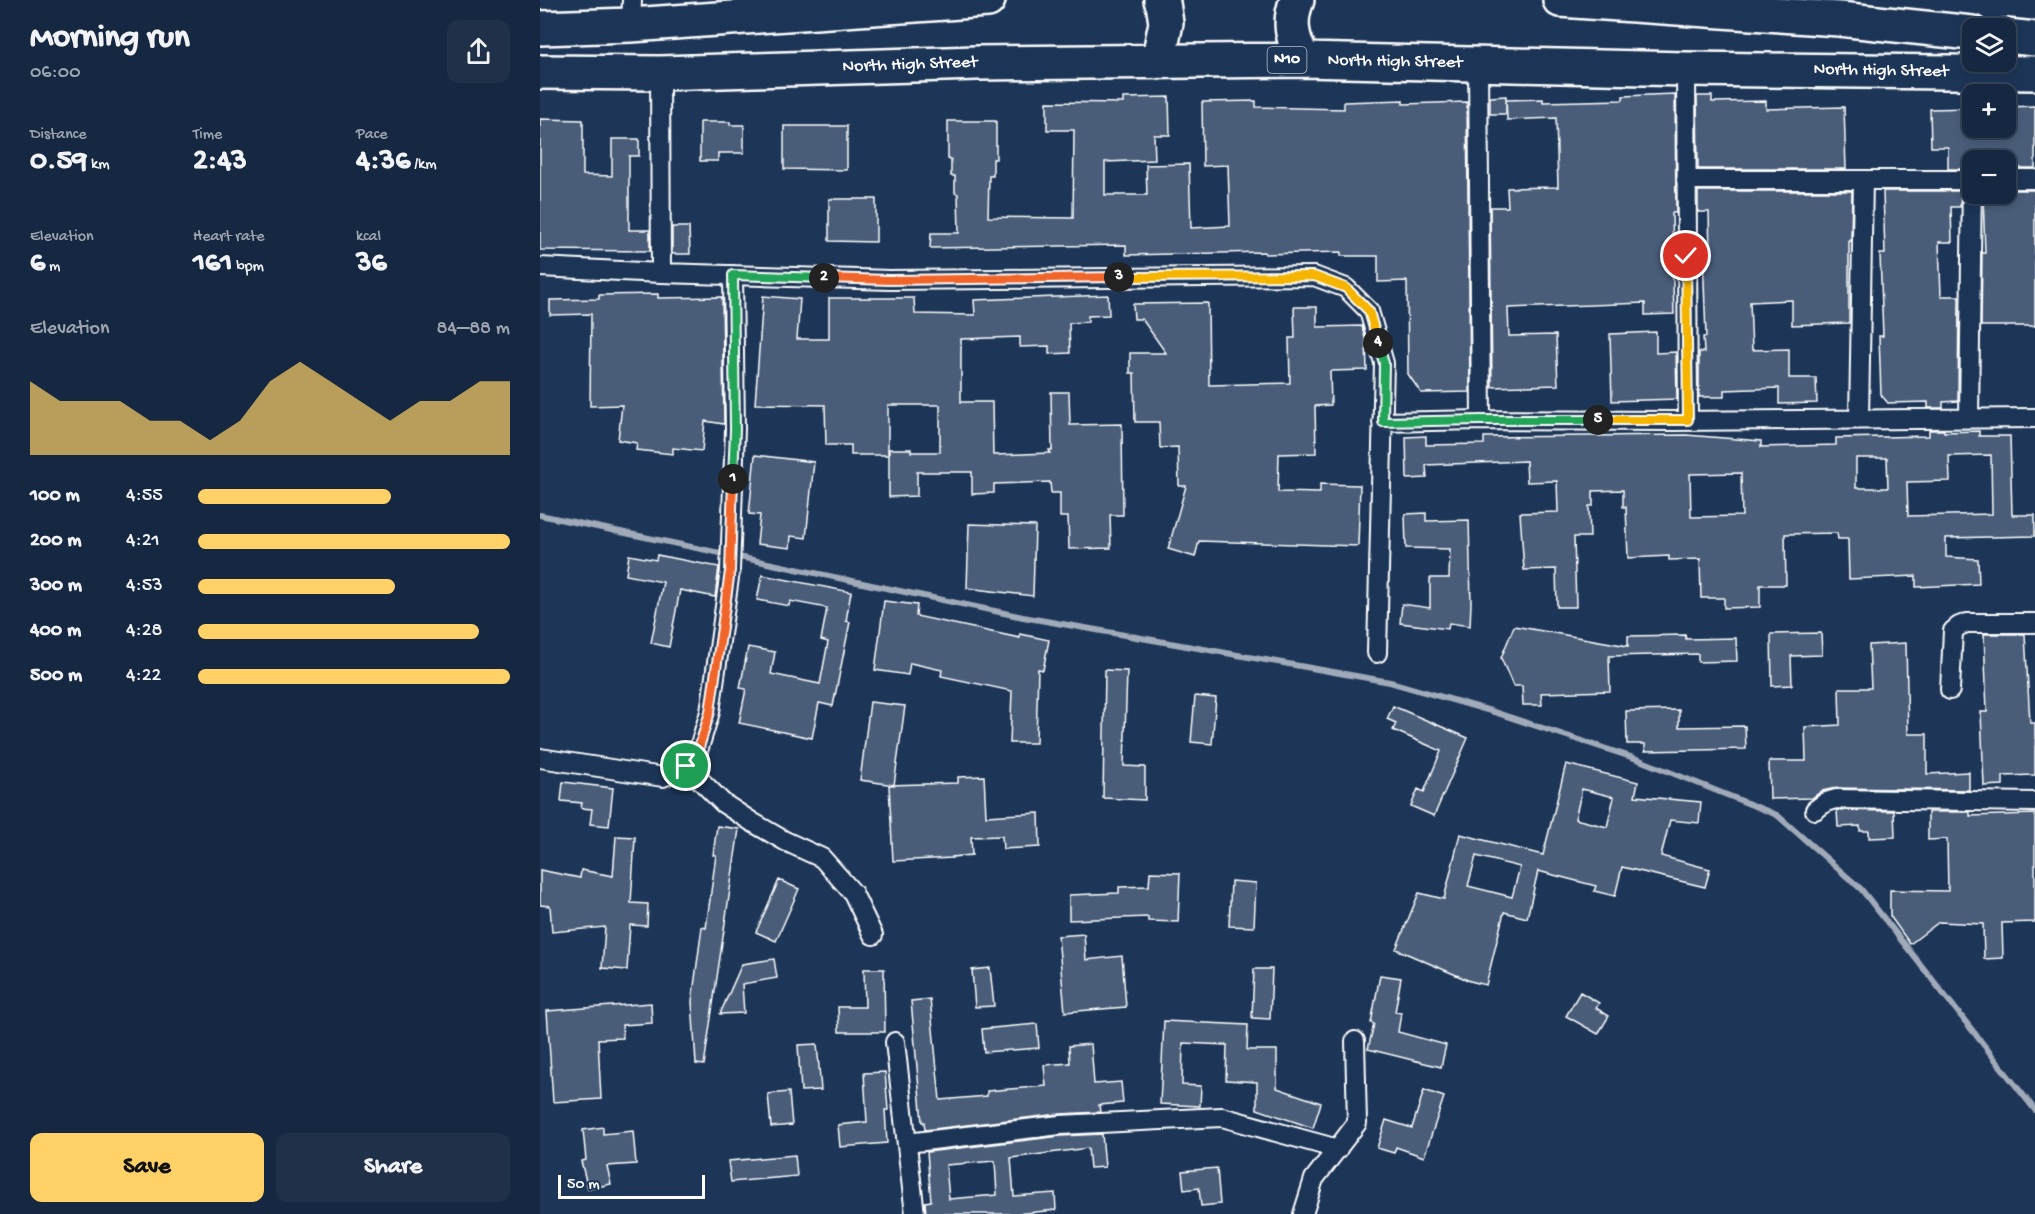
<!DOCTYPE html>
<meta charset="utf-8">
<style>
:root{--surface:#162841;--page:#1f3048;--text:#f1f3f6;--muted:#9ea6b1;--line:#35445a;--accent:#ffd166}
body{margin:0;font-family:"Gochi Hand",sans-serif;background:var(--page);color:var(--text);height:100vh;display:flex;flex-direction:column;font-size:22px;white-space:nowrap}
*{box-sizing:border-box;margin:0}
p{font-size:20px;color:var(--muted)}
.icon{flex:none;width:33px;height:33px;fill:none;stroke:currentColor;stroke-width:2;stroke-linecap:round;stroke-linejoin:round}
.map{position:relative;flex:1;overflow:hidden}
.panel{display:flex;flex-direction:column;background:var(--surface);width:540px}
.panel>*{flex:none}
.buttons{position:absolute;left:1422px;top:18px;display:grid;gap:12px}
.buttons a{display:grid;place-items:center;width:54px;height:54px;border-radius:12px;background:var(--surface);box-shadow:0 3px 9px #0003,0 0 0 2px var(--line);font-size:30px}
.scale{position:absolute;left:18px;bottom:15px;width:147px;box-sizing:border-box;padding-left:6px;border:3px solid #fff;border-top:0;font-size:16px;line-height:21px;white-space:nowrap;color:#fff;-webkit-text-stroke:4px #1d3557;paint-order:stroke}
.pin{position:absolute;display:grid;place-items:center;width:51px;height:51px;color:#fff;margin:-26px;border:3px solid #fff;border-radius:50%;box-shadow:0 2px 6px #0007}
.km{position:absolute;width:30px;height:30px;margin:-15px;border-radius:50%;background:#222;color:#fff;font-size:16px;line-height:30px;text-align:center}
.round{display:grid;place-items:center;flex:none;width:63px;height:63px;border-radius:12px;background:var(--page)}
.head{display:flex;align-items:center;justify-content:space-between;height:102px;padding:0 30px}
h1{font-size:33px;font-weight:700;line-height:45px}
.metrics{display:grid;grid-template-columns:repeat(3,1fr);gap:9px;height:102px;padding:6px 30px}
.metrics div{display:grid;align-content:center}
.metrics b{font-size:30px;font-weight:700}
.metrics small{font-size:16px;font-weight:400}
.metrics p{font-size:16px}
.chart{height:168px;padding:12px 30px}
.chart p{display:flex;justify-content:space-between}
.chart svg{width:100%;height:108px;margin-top:6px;fill:var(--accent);opacity:.7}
.button{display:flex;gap:12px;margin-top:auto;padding:12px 30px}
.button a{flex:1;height:69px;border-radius:12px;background:var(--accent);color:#111;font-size:24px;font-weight:700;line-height:69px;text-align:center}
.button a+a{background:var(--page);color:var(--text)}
ul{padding:0 30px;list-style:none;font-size:20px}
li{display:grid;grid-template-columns:96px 72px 1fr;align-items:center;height:45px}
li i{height:15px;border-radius:8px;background:var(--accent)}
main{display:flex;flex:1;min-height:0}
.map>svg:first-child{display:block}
</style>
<main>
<section class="panel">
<div class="head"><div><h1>Morning run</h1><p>06:00</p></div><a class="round"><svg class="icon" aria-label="share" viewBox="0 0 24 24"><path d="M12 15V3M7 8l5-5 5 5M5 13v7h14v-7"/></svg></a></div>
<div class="metrics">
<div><p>Distance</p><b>0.59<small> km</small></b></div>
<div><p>Time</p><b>2:43</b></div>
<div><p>Pace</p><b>4:36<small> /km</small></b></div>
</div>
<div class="metrics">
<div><p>Elevation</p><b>6<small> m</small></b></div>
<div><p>Heart rate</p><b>161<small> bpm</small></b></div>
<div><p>kcal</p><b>36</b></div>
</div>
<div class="chart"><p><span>Elevation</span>84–88 m</p>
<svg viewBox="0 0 160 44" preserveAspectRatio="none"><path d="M0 44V14L10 22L20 22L30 22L40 30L50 30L60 38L70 30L80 14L90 6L100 14L110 22L120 30L130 22L140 22L150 14L160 14V44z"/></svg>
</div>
<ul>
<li><b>100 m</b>4:55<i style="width:62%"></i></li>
<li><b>200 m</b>4:21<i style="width:100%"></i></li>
<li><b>300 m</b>4:53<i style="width:63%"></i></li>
<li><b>400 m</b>4:28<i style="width:90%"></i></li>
<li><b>500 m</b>4:22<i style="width:100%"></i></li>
</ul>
<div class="button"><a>Save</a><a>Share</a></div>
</section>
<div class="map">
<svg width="1495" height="1214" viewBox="0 0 1495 1214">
<rect width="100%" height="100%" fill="#1d3557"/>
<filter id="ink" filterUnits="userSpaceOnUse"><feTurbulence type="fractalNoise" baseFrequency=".0167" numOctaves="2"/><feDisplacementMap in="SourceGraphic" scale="12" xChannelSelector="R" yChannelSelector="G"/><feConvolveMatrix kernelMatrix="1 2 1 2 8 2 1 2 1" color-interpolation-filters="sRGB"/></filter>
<g filter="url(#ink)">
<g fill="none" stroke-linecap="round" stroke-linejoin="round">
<path stroke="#a0aab8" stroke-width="6" d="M 0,515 L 483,617 L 850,682 L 954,712 L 1097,759 L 1237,815 L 1321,889 L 1495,1110"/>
</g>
<path fill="#4a5d79" stroke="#fff" stroke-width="1.5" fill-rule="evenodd" d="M 1135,94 L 1136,213 L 1132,213 L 1133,251 L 1132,251 L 1134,314 L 1105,315 L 1105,303 L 968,308 L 969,336 L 1016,335 L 1018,385 L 952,387 L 950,207 L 968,207 L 967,188 L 1018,187 L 1016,118 L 967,120 L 966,100 L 1003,99 L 1003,102 L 1083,100 L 1083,96 Z
M 966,96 L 966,114 L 950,114 L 950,97 Z
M 1157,96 L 1172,96 L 1172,102 L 1226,101 L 1226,109 L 1304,107 L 1306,169 L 1158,169 Z
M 629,97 L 630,135 L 614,135 L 615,160 L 565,162 L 565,195 L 607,195 L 606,165 L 649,164 L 651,228 L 690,226 L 688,165 L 663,166 L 662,102 L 716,101 L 716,107 L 804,109 L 804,102 L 863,100 L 863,104 L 927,102 L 930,392 L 881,393 L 868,374 L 867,281 L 838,282 L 838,256 L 801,256 L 801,252 L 725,254 L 725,252 L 586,255 L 586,245 L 390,248 L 391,233 L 419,233 L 418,194 L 415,193 L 415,176 L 411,176 L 411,159 L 408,159 L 408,121 L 456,121 L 456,159 L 453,159 L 453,176 L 449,176 L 448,217 L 533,218 L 534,130 L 507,130 L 507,102 L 583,103 L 583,98 Z
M 1495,106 L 1495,168 L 1466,168 L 1466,160 L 1432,160 L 1432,169 L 1408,169 L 1408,147 L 1391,147 L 1390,109 L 1432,108 L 1432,128 L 1466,128 L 1466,107 Z
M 0,119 L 43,120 L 43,175 L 72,176 L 72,139 L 99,139 L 99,156 L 89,156 L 89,230 L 110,230 L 110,251 L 0,250 Z
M 160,122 L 190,122 L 190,125 L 204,125 L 204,153 L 178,153 L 178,161 L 160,161 Z
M 244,126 L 307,126 L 307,170 L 244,169 Z
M 1466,190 L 1495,190 L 1495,326 L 1441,326 L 1442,253 L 1445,253 L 1443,194 L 1466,194 Z
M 1158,191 L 1312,191 L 1311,241 L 1309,241 L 1309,323 L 1252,325 L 1252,300 L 1210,302 L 1212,350 L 1249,349 L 1249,378 L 1276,378 L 1277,403 L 1239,404 L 1239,388 L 1184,390 L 1184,397 L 1159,397 L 1159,352 L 1164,352 L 1163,337 L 1166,337 L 1163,254 L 1170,254 L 1169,212 L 1158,212 Z
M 1343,191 L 1421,191 L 1420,207 L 1411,207 L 1412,242 L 1399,242 L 1401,296 L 1419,296 L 1418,401 L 1403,402 L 1403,408 L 1388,408 L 1388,402 L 1348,403 L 1341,395 L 1339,336 L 1343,336 L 1340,254 L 1345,254 Z
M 289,199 L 336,199 L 336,242 L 289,241 Z
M 132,227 L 149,227 L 150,254 L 132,254 Z
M 118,294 L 118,298 L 182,297 L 184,424 L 165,421 L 162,451 L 133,448 L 133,454 L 96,450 L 97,443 L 78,440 L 82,405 L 50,406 L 51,314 L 10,315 L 10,300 L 59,299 L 59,295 Z
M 568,295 L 569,315 L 548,316 L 548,322 L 529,323 L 530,353 L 509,354 L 509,346 L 480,347 L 480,337 L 421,339 L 421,402 L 452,402 L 453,455 L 510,453 L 509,450 L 512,450 L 511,392 L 529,392 L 530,425 L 582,424 L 583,515 L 570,515 L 571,548 L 529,549 L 528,517 L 520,517 L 520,493 L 511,493 L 510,482 L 454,484 L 454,493 L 432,494 L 432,472 L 377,472 L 377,496 L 349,497 L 349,449 L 371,449 L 371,452 L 400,452 L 400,405 L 348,405 L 348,455 L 311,455 L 311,445 L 286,445 L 285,405 L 215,404 L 223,296 L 260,299 L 257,339 L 289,339 L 289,298 L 374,298 L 375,314 L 435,315 L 434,300 Z
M 668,303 L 669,385 L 750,383 L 749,338 L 755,338 L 754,307 L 777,307 L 777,327 L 822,326 L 826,342 L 827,370 L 790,371 L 791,405 L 775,406 L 776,453 L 739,454 L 738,492 L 780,493 L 780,484 L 820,485 L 818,546 L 659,541 L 655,557 L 628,549 L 646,486 L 639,486 L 638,447 L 620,448 L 619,422 L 595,422 L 594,373 L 590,373 L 590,353 L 626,353 L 602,319 L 594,319 L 593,304 Z
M 1116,332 L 1116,353 L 1136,352 L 1137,399 L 1072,401 L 1070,334 Z
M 1389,430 L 1404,430 L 1404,432 L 1439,431 L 1439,436 L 1470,436 L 1472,515 L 1495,515 L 1495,536 L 1406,538 L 1406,557 L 1438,559 L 1439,584 L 1376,587 L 1376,576 L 1309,579 L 1308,539 L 1298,539 L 1297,533 L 1245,534 L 1246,585 L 1220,585 L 1220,607 L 1184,608 L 1184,598 L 1161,598 L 1160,559 L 1129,560 L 1129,556 L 1088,558 L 1086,507 L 1083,507 L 1083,490 L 1053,491 L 1053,506 L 1049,506 L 1050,537 L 1034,537 L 1036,607 L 1017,607 L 1016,569 L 984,570 L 980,513 L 1018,512 L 1017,481 L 987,482 L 986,461 L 886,465 L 887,478 L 867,479 L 866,437 L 886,436 L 886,445 L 944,444 L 944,437 L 1146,435 L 1221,441 L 1221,447 L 1296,445 L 1296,438 L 1389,436 ZM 1451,455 L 1452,514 L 1368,516 L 1367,482 L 1410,481 L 1409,456 ZM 1316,458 L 1347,458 L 1348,488 L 1316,488 ZM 1201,473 L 1202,516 L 1151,517 L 1150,474 Z
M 215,455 L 274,462 L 266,538 L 251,536 L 250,548 L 217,544 L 220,515 L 209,514 Z
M 886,513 L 886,521 L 929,520 L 931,603 L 930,626 L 909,623 L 908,629 L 860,623 L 862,604 L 890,608 L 890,578 L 909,578 L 910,549 L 866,548 L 865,514 Z
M 429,524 L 495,526 L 493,596 L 427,588 Z
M 89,555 L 116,560 L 117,555 L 179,567 L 175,597 L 140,590 L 129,647 L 111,643 L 123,582 L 86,575 Z
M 222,575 L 311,592 L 306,621 L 310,622 L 293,706 L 279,703 L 272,738 L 199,723 L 206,689 L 200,688 L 208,647 L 235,652 L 231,674 L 280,684 L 288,642 L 281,640 L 287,608 L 250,601 L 249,606 L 217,600 Z
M 344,601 L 377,605 L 376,616 L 480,638 L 480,634 L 509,640 L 503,670 L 498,669 L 496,743 L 470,743 L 472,691 L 401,676 L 402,670 L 370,663 L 368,675 L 335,670 Z
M 974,626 L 1088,646 L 1088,636 L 1145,635 L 1146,639 L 1196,638 L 1197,661 L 1158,662 L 1158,654 L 1069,656 L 1070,691 L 1001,693 L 1002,705 L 983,705 L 982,686 L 973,686 L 961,658 Z
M 1281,633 L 1282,655 L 1251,656 L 1252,685 L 1232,686 L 1231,634 Z
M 1444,634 L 1485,634 L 1490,723 L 1495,723 L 1495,775 L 1463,776 L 1463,785 L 1444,786 L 1441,712 L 1447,712 Z
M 1366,643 L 1368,734 L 1387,734 L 1387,774 L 1429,772 L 1429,790 L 1296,788 L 1282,791 L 1272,798 L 1230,799 L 1229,761 L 1266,761 L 1265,727 L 1300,725 L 1299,688 L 1331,688 L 1329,645 Z
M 565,670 L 587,671 L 584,766 L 605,767 L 605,800 L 563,798 Z
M 655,696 L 676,698 L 672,744 L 651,742 Z
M 330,702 L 365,706 L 354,785 L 320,780 Z
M 853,706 L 928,738 L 894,816 L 871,806 L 878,789 L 884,792 L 901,751 L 853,730 L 856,723 L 847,719 Z
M 1139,710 L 1139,727 L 1205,726 L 1206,749 L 1105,751 L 1105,744 L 1087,744 L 1086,711 Z
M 1026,764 L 1098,782 L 1095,796 L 1161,802 L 1159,823 L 1130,820 L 1121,856 L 1170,869 L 1165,887 L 1082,867 L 1075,896 L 1054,891 L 1056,886 L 998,871 L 987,918 L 964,912 L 946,985 L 930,981 L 856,949 L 879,893 L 904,899 L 920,834 L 1003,855 ZM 1042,789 L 1074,797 L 1067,827 L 1035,819 ZM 936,856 L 980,867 L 972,897 L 928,886 Z
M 444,776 L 446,816 L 499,813 L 500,847 L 463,849 L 462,836 L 431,837 L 432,855 L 412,857 L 412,858 L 353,861 L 349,785 L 418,783 L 418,777 Z
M 23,782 L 73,788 L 69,826 L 50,824 L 52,809 L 41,808 L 42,803 L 21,801 Z
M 1297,810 L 1354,811 L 1355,837 L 1329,838 L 1329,831 L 1320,831 L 1320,826 L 1298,827 Z
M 1388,812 L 1430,812 L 1430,816 L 1495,814 L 1495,922 L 1462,923 L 1463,958 L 1444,959 L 1443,924 L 1399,922 L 1370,944 L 1350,916 L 1350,890 L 1408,891 L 1407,839 L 1388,840 Z
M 177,826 L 199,829 L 164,1065 L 156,1064 L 152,1001 L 162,927 L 166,928 L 176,855 L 173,855 Z
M 76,836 L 95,837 L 91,903 L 108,904 L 107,926 L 90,925 L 87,970 L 62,968 L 65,927 L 12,932 L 10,906 L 0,905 L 0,870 L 40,878 L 41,870 L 73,876 Z
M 610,872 L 640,873 L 638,922 L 608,921 L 608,917 L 529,920 L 529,895 L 579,893 L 579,887 L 609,886 Z
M 239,880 L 259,889 L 236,941 L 216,932 Z
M 691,881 L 716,883 L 714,927 L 689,926 Z
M 544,934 L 546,960 L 582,956 L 586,1007 L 525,1012 L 518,936 Z
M 234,959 L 237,978 L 202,984 L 204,1013 L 180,1014 L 202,964 Z
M 450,968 L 454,1006 L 435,1007 L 432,970 Z
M 324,969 L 344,969 L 345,1032 L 299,1032 L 298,1007 L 325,1007 Z
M 714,969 L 732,969 L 730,1019 L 712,1018 Z
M 840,975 L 861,978 L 855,1012 L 861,1013 L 858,1032 L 906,1045 L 901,1067 L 828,1049 L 834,1024 L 831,1023 Z
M 1040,992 L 1059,1003 L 1056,1008 L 1069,1016 L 1058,1034 L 1026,1016 Z
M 390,999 L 400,1100 L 447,1096 L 447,1091 L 506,1086 L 504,1065 L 530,1063 L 529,1046 L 551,1044 L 554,1084 L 581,1082 L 583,1103 L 559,1105 L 560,1112 L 519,1114 L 385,1130 L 384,1122 L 382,1122 L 371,1001 Z
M 111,1003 L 112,1023 L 82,1025 L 83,1038 L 58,1039 L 61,1099 L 13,1102 L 7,1011 Z
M 624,1021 L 708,1025 L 707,1050 L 737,1050 L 737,1088 L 781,1103 L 773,1128 L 717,1109 L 717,1082 L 686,1080 L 687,1045 L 643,1043 L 642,1085 L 661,1086 L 660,1106 L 620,1104 Z
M 497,1024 L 499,1048 L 444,1052 L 442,1029 Z
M 277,1044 L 281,1090 L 261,1091 L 258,1045 Z
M 345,1072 L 348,1110 L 345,1110 L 347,1143 L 300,1147 L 298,1125 L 327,1122 L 324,1073 Z
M 884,1090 L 904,1097 L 884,1157 L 856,1147 L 854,1153 L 837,1148 L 846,1120 L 872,1128 Z
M 249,1092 L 252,1125 L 231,1127 L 228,1094 Z
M 63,1127 L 63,1134 L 93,1131 L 96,1164 L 67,1166 L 71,1184 L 48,1189 L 41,1161 L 46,1160 L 43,1130 Z
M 562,1134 L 565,1167 L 550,1168 L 548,1148 L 471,1158 L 474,1196 L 515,1193 L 516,1210 L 475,1214 L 386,1214 L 385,1202 L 391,1201 L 387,1152 L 521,1136 ZM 455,1161 L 457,1195 L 409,1199 L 406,1165 Z
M 255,1155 L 257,1176 L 191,1182 L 188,1161 Z
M 677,1168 L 680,1204 L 661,1206 L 659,1188 L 644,1190 L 642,1171 Z"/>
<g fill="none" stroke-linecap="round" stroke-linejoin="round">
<g stroke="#fff" stroke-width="22">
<path id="street" d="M 91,25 L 92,0
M 938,64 L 941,420
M 1146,69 L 1148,420
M 120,73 L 121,273
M 1466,179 L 1495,179
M 1146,180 L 1432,180
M 0,267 L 121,273 L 350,280 L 774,276 L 806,288 L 829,311 L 844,363 L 837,653
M 1429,418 L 1432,180
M 1319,419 L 1323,180
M 842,422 L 941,420 L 1134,421 L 1495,418
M 1410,690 L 1413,631 L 1419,626 L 1427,623 L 1495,623
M 0,758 L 123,777 L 146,766 L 157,754 L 170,712 L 190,571 L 195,429 L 193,275
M 146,766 L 183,803 L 212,822 L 245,841 L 282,858 L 313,893 L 333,935
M 1275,810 L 1286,802 L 1296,799 L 1495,802
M 355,1042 L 375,1214
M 367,1143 L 520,1125 L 682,1117 L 798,1149
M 763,1214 L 774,1179 L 817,1123 L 815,1041"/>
</g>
<g stroke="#fff" stroke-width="38">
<path id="highway" d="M 757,0 C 748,22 752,40 764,60
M 1020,0 L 1299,19 L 1432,33
M 0,28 L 91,25 L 448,0
M 1466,36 L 1495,39
M 618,62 L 626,23 L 623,3 L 621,0
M 0,72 L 120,73 L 437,63 L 764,60 L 1146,69 L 1495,73"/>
</g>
<use href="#street" stroke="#1d3557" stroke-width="18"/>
<use href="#highway" stroke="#1d3557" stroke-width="33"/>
</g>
</g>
<g fill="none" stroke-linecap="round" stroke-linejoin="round" filter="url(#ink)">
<g stroke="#fff" stroke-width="12">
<path id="split-1" d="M 146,766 L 157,754 L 170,712 L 190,571 L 193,479"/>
</g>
<g stroke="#fff" stroke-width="12">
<path id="split-2" d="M 193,479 L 195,429 L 193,275 L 284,278"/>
</g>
<g stroke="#fff" stroke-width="12">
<path id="split-3" d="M 284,278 L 350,280 L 579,277"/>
</g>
<g stroke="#fff" stroke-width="12">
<path id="split-4" d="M 579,277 L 774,276 L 806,288 L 829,311 L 838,343"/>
</g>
<g stroke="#fff" stroke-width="12">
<path id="split-5" d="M 838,343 L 844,363 L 843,422 L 941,420 L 1058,420"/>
</g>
<g stroke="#fff" stroke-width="12">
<path id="split-6" d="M 1058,420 L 1148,420 L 1146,256"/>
</g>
<use href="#split-1" stroke="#f0652b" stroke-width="8"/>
<use href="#split-2" stroke="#22a559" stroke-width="8"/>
<use href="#split-3" stroke="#f0652b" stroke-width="8"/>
<use href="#split-4" stroke="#f5b400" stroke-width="8"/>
<use href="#split-5" stroke="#22a559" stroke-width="8"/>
<use href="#split-6" stroke="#f5b400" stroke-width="8"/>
</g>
<g text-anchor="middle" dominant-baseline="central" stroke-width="5" stroke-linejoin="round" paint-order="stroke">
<rect fill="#1d3557" stroke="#bbc2cd" stroke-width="1.5" x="727.5" y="47" width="39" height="26" rx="4.5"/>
<g font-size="16" font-weight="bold" fill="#fff">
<text x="747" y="60">N10</text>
</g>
<g font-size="18" fill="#fff" stroke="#1d3557">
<text transform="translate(855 62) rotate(1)">North High Street</text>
<text transform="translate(370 65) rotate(-2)">North High Street</text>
<text transform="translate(1341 71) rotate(1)">North High Street</text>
</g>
</g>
</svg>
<div class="buttons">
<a><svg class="icon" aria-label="layers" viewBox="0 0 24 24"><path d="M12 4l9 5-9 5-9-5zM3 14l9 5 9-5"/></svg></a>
<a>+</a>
<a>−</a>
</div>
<div class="scale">50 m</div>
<div class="pin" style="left:146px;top:766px;background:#1e9e55"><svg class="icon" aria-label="arrive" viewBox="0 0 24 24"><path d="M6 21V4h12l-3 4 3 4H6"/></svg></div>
<div class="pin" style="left:1146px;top:256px;background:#d93025"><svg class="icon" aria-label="check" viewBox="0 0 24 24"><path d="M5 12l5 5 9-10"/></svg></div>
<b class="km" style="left:193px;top:479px">1</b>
<b class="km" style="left:284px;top:278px">2</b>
<b class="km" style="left:579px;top:277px">3</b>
<b class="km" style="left:838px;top:343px">4</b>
<b class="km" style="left:1058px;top:420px">5</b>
</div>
</main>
